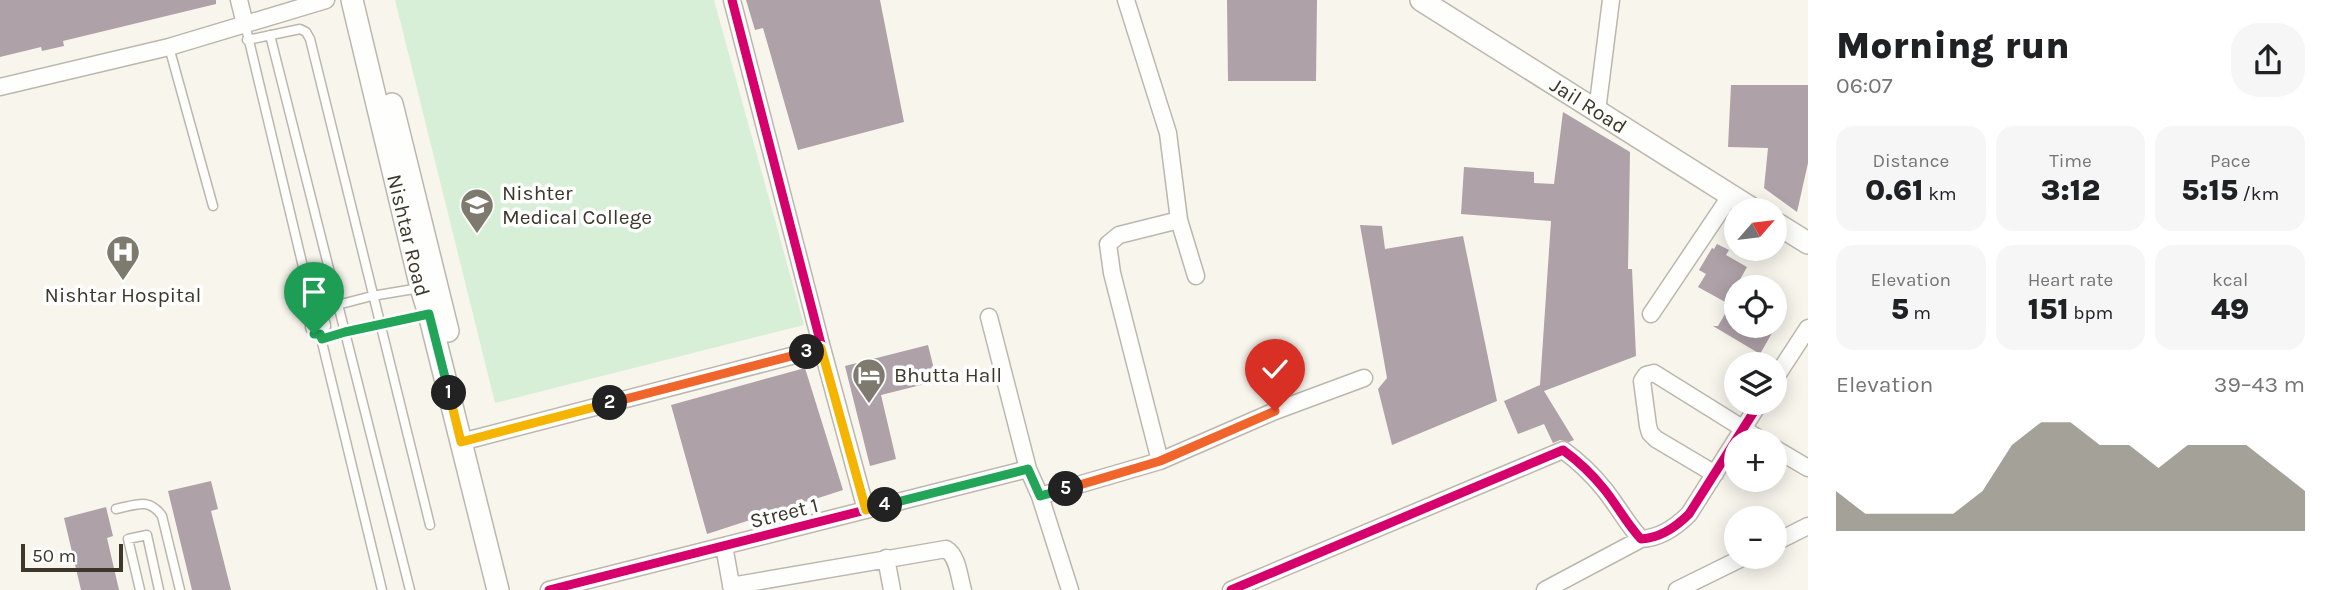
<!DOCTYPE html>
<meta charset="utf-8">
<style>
:root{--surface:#fff;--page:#f6f6f6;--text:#202124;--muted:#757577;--accent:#7e7a6e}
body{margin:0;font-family:Karla,sans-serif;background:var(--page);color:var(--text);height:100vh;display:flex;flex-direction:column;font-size:26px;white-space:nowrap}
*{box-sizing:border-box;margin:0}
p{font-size:23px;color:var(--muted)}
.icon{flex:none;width:38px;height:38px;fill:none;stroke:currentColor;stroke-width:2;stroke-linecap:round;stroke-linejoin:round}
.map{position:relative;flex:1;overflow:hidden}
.drawer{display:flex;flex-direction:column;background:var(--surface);width:525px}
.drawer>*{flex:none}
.needle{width:46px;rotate:62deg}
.tools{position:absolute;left:1724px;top:198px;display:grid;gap:14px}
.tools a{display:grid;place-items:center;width:63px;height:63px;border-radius:50%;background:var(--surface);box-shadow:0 4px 18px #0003;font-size:35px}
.scale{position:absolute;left:21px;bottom:18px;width:102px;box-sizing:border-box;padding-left:7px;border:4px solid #3c372a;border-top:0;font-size:19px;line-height:24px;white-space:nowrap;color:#3c372a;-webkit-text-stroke:5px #fff;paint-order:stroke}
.pin{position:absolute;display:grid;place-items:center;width:60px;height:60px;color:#fff;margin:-72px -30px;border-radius:50% 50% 50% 0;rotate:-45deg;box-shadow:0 0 7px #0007}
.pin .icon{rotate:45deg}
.km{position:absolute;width:35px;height:35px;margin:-18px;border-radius:50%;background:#222;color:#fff;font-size:19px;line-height:35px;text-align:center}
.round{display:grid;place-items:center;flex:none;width:74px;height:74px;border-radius:28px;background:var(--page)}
.head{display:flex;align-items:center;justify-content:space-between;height:119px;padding:0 28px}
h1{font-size:38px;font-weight:800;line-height:52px}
.metrics{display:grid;grid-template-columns:repeat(3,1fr);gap:10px;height:119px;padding:7px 28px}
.metrics div{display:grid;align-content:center;border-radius:18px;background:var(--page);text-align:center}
.metrics b{font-size:30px;font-weight:800}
.metrics small{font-size:19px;font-weight:400}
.metrics p{font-size:19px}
.chart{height:196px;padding:14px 28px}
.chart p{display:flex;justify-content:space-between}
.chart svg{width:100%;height:126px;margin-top:7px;fill:var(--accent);opacity:.7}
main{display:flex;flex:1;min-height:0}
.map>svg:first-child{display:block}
</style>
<main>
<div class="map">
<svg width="1808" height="590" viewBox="0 0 1808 590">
<rect width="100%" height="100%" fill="#f8f5ed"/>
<path fill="#d6efd6" d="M 395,0 L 714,0 L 804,325 L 495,403 Z"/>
<path fill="#aea1a8" d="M 0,0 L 216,0 L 216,4 L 63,41 L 64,46 L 42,51 L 41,47 L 0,57 Z
M 746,0 L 880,0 L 904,122 L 798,150 L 763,28 L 755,30 Z
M 1227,0 L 1317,0 L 1316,81 L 1228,81 Z
M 1731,85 L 1808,85 L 1808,163 L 1797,212 L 1764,188 L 1768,148 L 1728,147 Z
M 1563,112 L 1630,152 L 1628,269 L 1632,269 L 1636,356 L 1544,391 L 1574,440 L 1569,442 L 1560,440 L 1553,443 L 1544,424 L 1518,434 L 1504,401 L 1540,385 L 1551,221 L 1461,214 L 1464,167 L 1534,172 L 1534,183 L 1554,184 Z
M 1360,225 L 1382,226 L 1385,249 L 1463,236 L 1497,401 L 1392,445 L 1378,389 L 1387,378 Z
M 1717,244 L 1729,250 L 1726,255 L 1747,267 L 1727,303 L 1698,287 L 1706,274 L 1699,270 L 1712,248 L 1714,249 Z
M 1736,295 L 1736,326 L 1776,326 L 1760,354 L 1713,326 L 1718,326 Z
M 928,345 L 937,381 L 881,395 L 896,459 L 870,466 L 845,366 Z
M 805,368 L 843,490 L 707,534 L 671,405 Z
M 211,481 L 218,509 L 211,511 L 231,590 L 192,590 L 168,491 Z
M 106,507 L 113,536 L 107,538 L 119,590 L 81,590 L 64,518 Z"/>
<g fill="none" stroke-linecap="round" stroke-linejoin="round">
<g stroke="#bcb7ae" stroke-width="11">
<path id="lane" d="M 245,24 L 315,317
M 270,35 L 410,590
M 247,40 L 300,29 L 306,32 L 310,39 L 430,525
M 169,47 L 213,206
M 314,311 L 372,296 L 420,288
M310 326a8 8 0 1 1 16 0a8 8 0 1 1-16 0Z
M 320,334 L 382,590
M 322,339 L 345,332 L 428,314
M 116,509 C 136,505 149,497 162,516 L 180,590
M 140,590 L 128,539 L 147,535 L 159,590"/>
</g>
<g stroke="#bcb7ae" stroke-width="19">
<path id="street" d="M 239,0 L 245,24
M 732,0 L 822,348 L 866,510
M 1126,0 L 1168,133 L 1179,220 L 1196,276
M 0,87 L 169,47 L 326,0
M 1597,111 L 1611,0
M 1651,314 L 1731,195
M 989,317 L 1028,469 L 1040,496 L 1070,590
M 1774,380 L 1808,328
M 461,442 L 822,348
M 1774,448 L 1808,468
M 1160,461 L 1112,273 L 1108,244 L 1119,235 L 1179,220
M 1715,474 L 1656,439 L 1650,433 L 1648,426 L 1642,381 L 1646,375 L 1654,373 L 1763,441
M 1040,496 L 1160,461 L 1275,411 L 1364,378
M 1774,543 L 1808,526
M 724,546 L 732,590
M 886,558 L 892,590
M 731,586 L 946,549 C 958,556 959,577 963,590
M 549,590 L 1028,469
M 1231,590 L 1563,450 C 1578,461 1592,474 1604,489 C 1617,505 1627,524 1641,539 C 1661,538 1676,527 1689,514 L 1760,402
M 1545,590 L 1641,539
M 1677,590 L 1746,556"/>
</g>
<g stroke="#bcb7ae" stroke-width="24">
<g id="secondary">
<path id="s1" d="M 352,0 L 421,288 L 429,314 L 498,590"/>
<path id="s2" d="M 1421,0 L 1754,210"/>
<path d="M 392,104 L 448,331"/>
<path d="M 1774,222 L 1808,243"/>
</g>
</g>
<use href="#lane" stroke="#fefefc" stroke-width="8"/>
<use href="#street" stroke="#fefefc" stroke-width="16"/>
<use href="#secondary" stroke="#fefefc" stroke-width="21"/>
<g stroke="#fff" stroke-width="13">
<path id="cycleway" d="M 732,0 L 822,348 L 866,510
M 549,590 L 1028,469
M 1231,590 L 1563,450 C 1578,461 1592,474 1604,489 C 1617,505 1627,524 1641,539 C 1661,538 1676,527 1689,514 L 1760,402"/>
</g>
<use href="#cycleway" stroke="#d6006c" stroke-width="9"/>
</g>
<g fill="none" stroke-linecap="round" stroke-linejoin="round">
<g stroke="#fff" stroke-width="14">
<path id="split-1" d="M 314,334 L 320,334 L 322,339 L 345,332 L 429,314 L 449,393"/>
</g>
<g stroke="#fff" stroke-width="14">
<path id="split-2" d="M 449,393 L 461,442 L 610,403"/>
</g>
<g stroke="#fff" stroke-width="14">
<path id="split-3" d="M 610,403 L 807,352"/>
</g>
<g stroke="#fff" stroke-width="14">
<path id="split-4" d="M 807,352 L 821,348 L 866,510 L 885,505"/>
</g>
<g stroke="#fff" stroke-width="14">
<path id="split-5" d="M 885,505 L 1028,469 L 1040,496 L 1066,489"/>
</g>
<g stroke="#fff" stroke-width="14">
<path id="split-6" d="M 1066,489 L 1160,461 L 1275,411"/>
</g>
<use href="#split-1" stroke="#22a559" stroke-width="9"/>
<use href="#split-2" stroke="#f5b400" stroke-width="9"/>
<use href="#split-3" stroke="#f0652b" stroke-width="9"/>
<use href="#split-4" stroke="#f5b400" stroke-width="9"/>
<use href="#split-5" stroke="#22a559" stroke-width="9"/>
<use href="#split-6" stroke="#f0652b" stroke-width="9"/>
</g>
<defs>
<g id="university-pin" transform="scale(1.75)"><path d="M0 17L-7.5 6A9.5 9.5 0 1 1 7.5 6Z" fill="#7e7a6e" stroke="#fff"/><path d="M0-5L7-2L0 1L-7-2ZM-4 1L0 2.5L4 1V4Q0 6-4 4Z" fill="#fff"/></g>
<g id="hospital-pin" transform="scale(1.75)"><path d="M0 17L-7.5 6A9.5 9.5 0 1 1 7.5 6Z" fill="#7e7a6e" stroke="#fff"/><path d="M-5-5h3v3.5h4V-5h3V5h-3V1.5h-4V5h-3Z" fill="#fff"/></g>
<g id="hotel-pin" transform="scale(1.75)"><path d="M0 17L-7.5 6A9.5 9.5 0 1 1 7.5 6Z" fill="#7e7a6e" stroke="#fff"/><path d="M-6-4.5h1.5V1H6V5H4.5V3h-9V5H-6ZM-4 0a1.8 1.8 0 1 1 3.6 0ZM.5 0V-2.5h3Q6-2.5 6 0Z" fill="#fff"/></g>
</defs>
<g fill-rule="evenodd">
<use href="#university-pin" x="477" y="205"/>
<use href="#hospital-pin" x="123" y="252"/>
<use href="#hotel-pin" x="869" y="375"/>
</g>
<g text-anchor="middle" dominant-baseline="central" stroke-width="7" stroke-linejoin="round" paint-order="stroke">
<g font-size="21" fill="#3c372a" stroke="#fff">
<text stroke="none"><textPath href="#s2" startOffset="198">Jail Road</textPath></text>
<text stroke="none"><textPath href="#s1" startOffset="242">Nishtar Road</textPath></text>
<text transform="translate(784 513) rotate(-14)">Street 1</text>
</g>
<g font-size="21" fill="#3c372a" stroke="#fff" text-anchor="start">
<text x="502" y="193">Nishter<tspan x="502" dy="24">Medical College</tspan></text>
<text x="123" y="295" text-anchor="middle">Nishtar Hospital</text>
<text x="894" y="375">Bhutta Hall</text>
</g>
</g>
</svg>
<div class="tools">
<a><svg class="needle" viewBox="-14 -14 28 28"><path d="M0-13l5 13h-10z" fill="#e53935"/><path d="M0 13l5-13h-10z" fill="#757577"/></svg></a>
<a><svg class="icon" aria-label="locate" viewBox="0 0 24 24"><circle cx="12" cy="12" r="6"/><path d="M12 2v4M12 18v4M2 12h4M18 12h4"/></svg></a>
<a><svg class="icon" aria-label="layers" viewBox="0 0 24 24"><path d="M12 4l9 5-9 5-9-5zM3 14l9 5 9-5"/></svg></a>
<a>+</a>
<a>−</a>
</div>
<div class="scale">50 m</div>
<div class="pin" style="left:314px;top:334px;background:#1e9e55"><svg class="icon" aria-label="arrive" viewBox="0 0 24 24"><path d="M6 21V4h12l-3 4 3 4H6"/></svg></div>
<div class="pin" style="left:1275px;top:411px;background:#d93025"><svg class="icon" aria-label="check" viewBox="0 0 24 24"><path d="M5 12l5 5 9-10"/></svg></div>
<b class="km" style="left:449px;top:393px">1</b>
<b class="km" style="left:610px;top:403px">2</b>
<b class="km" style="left:807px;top:352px">3</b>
<b class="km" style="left:885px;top:505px">4</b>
<b class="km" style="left:1066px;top:489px">5</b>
</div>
<section class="drawer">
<div class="head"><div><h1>Morning run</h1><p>06:07</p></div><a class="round"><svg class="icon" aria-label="share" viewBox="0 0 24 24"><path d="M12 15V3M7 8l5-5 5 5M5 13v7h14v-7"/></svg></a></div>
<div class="metrics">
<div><p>Distance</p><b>0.61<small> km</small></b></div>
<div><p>Time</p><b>3:12</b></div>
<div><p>Pace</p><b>5:15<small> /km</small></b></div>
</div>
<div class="metrics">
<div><p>Elevation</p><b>5<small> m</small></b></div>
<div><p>Heart rate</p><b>151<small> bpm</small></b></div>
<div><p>kcal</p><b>49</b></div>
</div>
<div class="chart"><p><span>Elevation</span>39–43 m</p>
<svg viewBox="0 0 160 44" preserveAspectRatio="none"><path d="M0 44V30L10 38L20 38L30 38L40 38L50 30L60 14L70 6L80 6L90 14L100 14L110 22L120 14L130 14L140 14L150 22L160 30V44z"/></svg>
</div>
</section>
</main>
